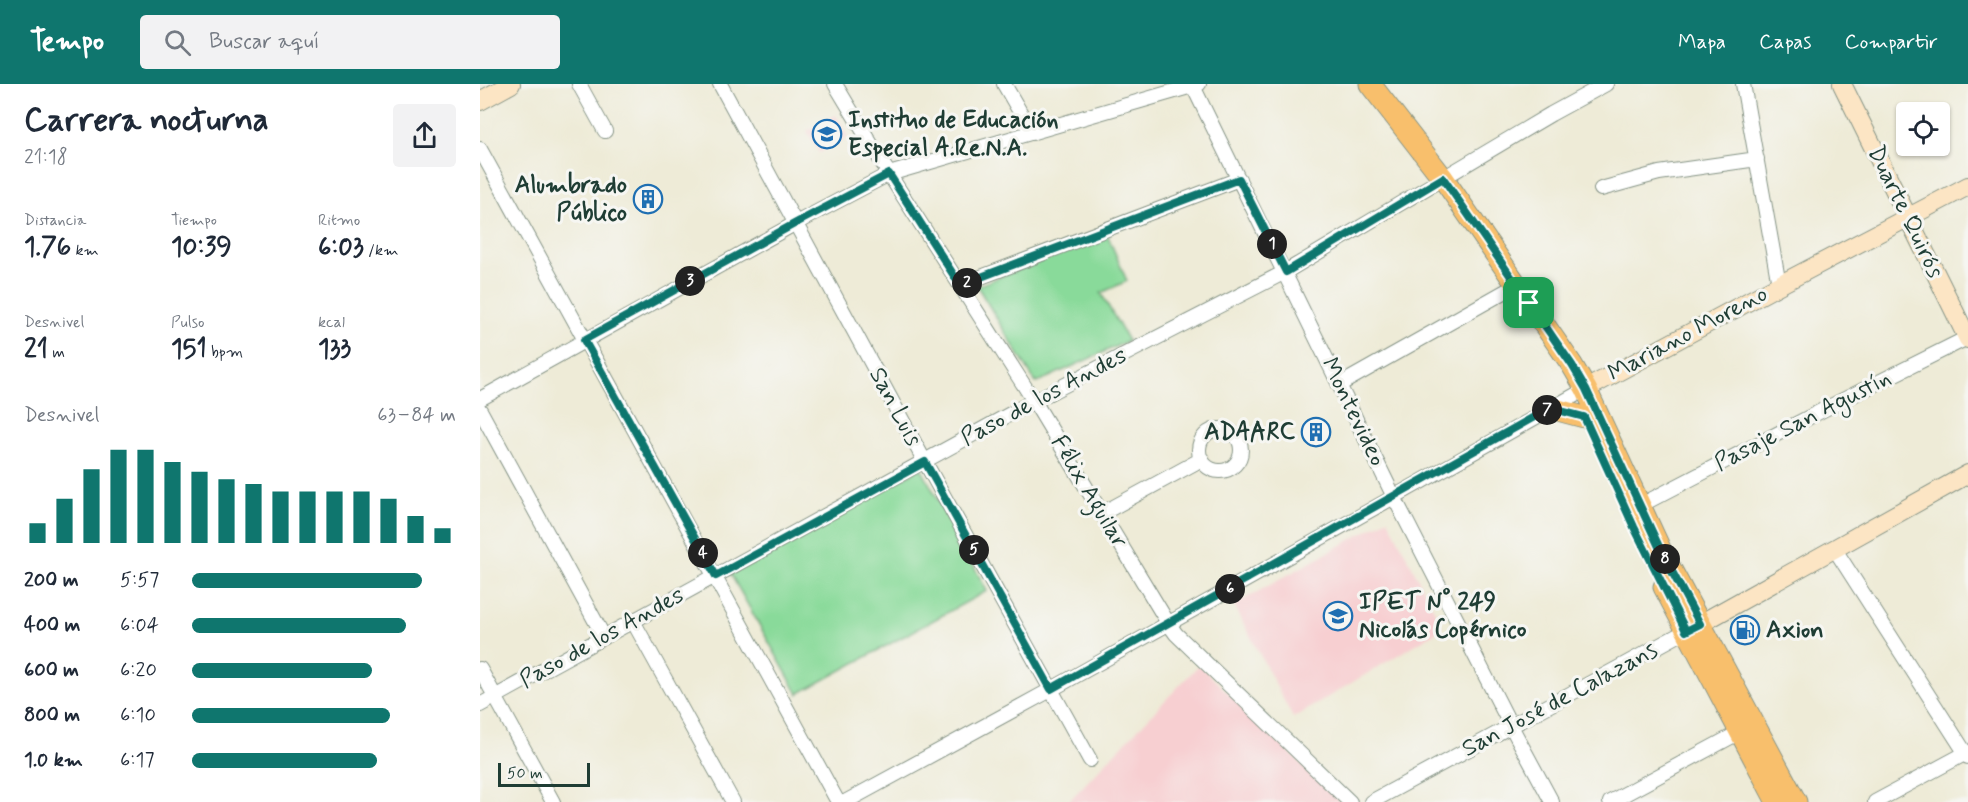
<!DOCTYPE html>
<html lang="es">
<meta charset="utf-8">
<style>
:root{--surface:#fff;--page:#f2f2f3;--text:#1f2937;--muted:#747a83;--accent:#0f766e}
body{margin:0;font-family:Mynerve,sans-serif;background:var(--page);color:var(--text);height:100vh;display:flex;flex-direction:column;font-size:22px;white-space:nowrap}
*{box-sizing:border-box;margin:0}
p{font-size:20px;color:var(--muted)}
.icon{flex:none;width:33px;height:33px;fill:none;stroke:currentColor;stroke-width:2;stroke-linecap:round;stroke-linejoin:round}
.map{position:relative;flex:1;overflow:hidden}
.side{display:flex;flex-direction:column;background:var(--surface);width:480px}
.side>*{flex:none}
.tools{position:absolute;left:1416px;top:18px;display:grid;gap:12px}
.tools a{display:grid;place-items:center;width:54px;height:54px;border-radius:6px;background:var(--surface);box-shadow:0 2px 4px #0004;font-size:30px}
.scale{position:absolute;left:18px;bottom:15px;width:92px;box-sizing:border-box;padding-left:6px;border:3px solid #1f3d34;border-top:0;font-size:16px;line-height:21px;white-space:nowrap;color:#1f3d34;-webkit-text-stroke:4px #f6f6f2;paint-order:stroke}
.pin{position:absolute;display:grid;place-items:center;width:51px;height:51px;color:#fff;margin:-26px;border-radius:12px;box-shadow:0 3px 9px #0006}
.km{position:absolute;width:30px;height:30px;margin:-15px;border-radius:50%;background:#222;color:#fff;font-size:16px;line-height:30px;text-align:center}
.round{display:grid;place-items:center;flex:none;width:63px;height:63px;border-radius:6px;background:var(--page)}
.summary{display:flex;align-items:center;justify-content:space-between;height:102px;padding:0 24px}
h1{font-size:33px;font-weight:800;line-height:45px}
.metrics{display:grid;grid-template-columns:repeat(3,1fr);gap:9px;height:102px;padding:6px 24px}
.metrics div{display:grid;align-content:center}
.metrics b{font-size:26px;font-weight:800}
.metrics small{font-size:16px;font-weight:400}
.metrics p{font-size:16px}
.chart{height:168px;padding:12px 24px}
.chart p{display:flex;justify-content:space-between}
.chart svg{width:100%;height:108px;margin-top:6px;stroke:var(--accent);stroke-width:6}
ul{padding:0 24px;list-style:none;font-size:20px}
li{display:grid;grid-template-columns:96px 72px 1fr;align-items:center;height:45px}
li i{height:15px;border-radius:8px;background:var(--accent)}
header{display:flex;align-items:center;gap:36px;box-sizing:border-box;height:84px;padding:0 30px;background:var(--accent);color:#fff}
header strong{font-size:28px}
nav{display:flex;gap:33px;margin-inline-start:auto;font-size:21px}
.search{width:420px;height:54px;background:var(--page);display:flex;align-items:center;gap:15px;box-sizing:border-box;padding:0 21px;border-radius:6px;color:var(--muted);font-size:22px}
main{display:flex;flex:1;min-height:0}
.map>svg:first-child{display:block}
</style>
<header>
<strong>Tempo</strong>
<div class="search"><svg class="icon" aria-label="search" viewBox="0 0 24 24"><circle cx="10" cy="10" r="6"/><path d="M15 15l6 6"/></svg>Buscar aquí</div>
<nav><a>Mapa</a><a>Capas</a><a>Compartir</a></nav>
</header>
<main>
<section class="side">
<div class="summary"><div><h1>Carrera nocturna</h1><p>21:18</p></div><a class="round"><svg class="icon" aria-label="share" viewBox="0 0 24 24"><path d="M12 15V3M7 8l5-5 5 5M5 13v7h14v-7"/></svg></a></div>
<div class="metrics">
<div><p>Distancia</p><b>1.76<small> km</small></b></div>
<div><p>Tiempo</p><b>10:39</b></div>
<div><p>Ritmo</p><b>6:03<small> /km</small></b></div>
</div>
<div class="metrics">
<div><p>Desnivel</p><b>21<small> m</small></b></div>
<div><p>Pulso</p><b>151<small> bpm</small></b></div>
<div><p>kcal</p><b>133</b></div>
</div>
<div class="chart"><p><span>Desnivel</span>63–84 m</p>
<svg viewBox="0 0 160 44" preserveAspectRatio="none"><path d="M5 44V36M15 44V26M25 44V14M35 44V6M45 44V6M55 44V11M65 44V15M75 44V18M85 44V20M95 44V23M105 44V23M115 44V23M125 44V23M135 44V26M145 44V33M155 44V38"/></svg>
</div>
<ul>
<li><b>200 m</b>5:57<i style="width:87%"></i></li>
<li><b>400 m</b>6:04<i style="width:81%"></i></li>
<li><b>600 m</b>6:20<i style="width:68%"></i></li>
<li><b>800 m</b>6:10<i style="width:75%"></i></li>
<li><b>1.0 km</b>6:17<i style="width:70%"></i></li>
</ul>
</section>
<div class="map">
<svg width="1488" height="718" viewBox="0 0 1488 718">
<rect width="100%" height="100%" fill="#f6f6f2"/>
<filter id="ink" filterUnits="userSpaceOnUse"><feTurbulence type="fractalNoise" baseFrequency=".0167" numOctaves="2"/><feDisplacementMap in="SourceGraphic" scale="12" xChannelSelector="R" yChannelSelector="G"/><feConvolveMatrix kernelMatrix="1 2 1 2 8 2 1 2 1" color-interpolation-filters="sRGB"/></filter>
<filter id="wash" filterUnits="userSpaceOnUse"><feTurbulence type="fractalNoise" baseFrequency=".008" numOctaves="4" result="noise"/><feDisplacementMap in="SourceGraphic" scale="24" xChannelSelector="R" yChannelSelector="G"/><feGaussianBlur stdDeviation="1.35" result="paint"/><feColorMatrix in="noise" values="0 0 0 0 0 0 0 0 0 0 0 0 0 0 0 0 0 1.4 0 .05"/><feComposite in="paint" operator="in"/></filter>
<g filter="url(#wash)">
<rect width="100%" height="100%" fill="#eeebd7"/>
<path fill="#f7cfd1" d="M 356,31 L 368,53 L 339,69 L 327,47 Z
M 908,435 L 963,544 L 813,634 L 754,521 Z
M 719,581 L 861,718 L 588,718 Z"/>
<path fill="#89da9a" stroke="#548c67" stroke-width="1.5" d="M 627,150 L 647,197 L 621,209 L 648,257 L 556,299 L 497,202 Z
M 441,384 L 507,507 L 318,610 L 250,489 Z"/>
</g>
<g filter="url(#ink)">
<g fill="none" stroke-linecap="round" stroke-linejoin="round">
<g stroke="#869486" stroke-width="16">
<path id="street" d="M 99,0 L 125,47
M 240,0 L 445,378 L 610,676
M 355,0 L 409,90 L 554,317 L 688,539 L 696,550 L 870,718
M 524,0 L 552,49
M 712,0 L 914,413 L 1031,642 L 1072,718
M 1263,0 L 1299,201
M 0,65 C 119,283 240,499 358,718
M 1121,105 L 1179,89 L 1277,75
M 480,201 L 759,95
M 859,301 L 1026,207
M 0,315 L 316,139 L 409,90 L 719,0
M 0,326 L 124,553
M719 366a21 21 0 1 1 42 0a21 21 0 1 1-42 0Z
M 1159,422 L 1343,326 L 1487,254
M 621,430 L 722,375
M 1354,464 L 1488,673
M 153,537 L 253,718
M 0,585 L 73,718
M 0,621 L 554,317 L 805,188 L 1071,30 L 1126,0
M 365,718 L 565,609 L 1106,305
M 891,718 L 1206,547
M 1130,718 L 1260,648
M 1395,718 L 1488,668"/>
</g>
<g stroke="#869486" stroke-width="20">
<path id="secondary" d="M 1362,0 L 1488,255
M 0,17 L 31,0
M 1106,305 L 1299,201 L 1488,102
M 1209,546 L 1488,390"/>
</g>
<g stroke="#869486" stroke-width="23">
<path id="primary" d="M 890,0 L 963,94 L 1092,281 L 1106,305 L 1181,467 L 1316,718
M 1070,324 L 1104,333
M 1184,503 L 1297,718"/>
</g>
<use href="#street" stroke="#fff" stroke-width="14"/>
<use href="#secondary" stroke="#fce5c4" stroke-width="18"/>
<use href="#primary" stroke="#f8bf6c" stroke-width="21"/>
</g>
</g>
<g fill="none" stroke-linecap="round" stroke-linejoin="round" filter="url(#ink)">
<g stroke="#fff" stroke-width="12">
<path id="route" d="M 409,90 L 480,201 L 759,95 L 806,188 L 963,94 L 1092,281 L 1106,305 L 1181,467 L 1220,540 L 1206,547 L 1154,443 L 1104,333 L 1070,324 L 571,605 L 445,378 L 236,492 L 104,256 L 316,139 Z"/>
</g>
<use href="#route" stroke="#0f766e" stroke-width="8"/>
</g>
<defs>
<g id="school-ring" transform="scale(1.5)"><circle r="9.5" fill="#f6f6f2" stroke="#1f6fb2" stroke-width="1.5"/><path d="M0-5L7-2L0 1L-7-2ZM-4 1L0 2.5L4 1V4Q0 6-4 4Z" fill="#1f6fb2"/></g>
<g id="building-ring" transform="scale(1.5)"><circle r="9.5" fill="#f6f6f2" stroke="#1f6fb2" stroke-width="1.5"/><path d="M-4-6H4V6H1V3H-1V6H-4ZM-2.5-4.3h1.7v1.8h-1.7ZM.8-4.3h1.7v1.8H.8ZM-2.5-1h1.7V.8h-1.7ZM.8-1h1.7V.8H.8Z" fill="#1f6fb2"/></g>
<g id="fuel-ring" transform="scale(1.5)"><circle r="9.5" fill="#f6f6f2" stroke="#1f6fb2" stroke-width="1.5"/><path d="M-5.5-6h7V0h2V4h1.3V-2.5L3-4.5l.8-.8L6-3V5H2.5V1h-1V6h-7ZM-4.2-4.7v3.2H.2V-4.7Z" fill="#1f6fb2"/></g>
</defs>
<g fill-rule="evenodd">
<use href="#school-ring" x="347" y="50"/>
<use href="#building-ring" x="168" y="115"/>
<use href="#building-ring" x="836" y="348"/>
<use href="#school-ring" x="858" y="532"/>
<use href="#fuel-ring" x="1265" y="546"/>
</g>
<g text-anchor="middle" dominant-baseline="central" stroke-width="6" stroke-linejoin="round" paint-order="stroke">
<g font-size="24" font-weight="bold" fill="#1f3d34" stroke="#f6f6f2" text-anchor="start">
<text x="368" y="36">Instituo de Educación<tspan x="368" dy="28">Especial A.Re.N.A.</tspan></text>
<text x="147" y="101" text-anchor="end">Alumbrado<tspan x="147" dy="28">Público</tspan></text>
<text x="815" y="348" text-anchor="end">ADAARC</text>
<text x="879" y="518">IPET N° 249<tspan x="879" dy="28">Nicolás Copérnico</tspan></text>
<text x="1286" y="546">Axion</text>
</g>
<g font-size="24" fill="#1f3d34" stroke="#f6f6f2">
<text transform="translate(1425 128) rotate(64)">Duarte Quirós</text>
<text transform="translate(1208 250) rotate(-28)">Mariano Moreno</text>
<text transform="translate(564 313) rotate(-28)">Paso de los Andes</text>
<text transform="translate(415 323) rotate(62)">San Luis</text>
<text transform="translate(873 328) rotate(64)">Montevideo</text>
<text transform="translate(1323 337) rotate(-27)">Pasaje San Agustín</text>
<text transform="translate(609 408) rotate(59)">Félix Aguilar</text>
<text transform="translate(122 554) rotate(-29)">Paso de los Andes</text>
<text transform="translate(1080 616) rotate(-28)">San José de Calazans</text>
</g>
</g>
</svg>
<div class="tools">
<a><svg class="icon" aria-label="locate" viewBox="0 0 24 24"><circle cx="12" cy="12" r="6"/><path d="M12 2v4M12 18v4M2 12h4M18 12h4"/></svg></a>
</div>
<div class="scale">50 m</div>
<div class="pin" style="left:1049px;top:219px;background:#1e9e55"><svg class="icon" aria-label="arrive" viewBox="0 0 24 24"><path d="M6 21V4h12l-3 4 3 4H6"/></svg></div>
<b class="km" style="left:792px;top:160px">1</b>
<b class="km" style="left:487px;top:199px">2</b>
<b class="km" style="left:210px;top:197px">3</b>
<b class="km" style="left:223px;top:469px">4</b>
<b class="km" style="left:494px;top:466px">5</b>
<b class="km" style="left:750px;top:505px">6</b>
<b class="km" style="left:1067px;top:326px">7</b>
<b class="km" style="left:1185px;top:475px">8</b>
</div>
</main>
